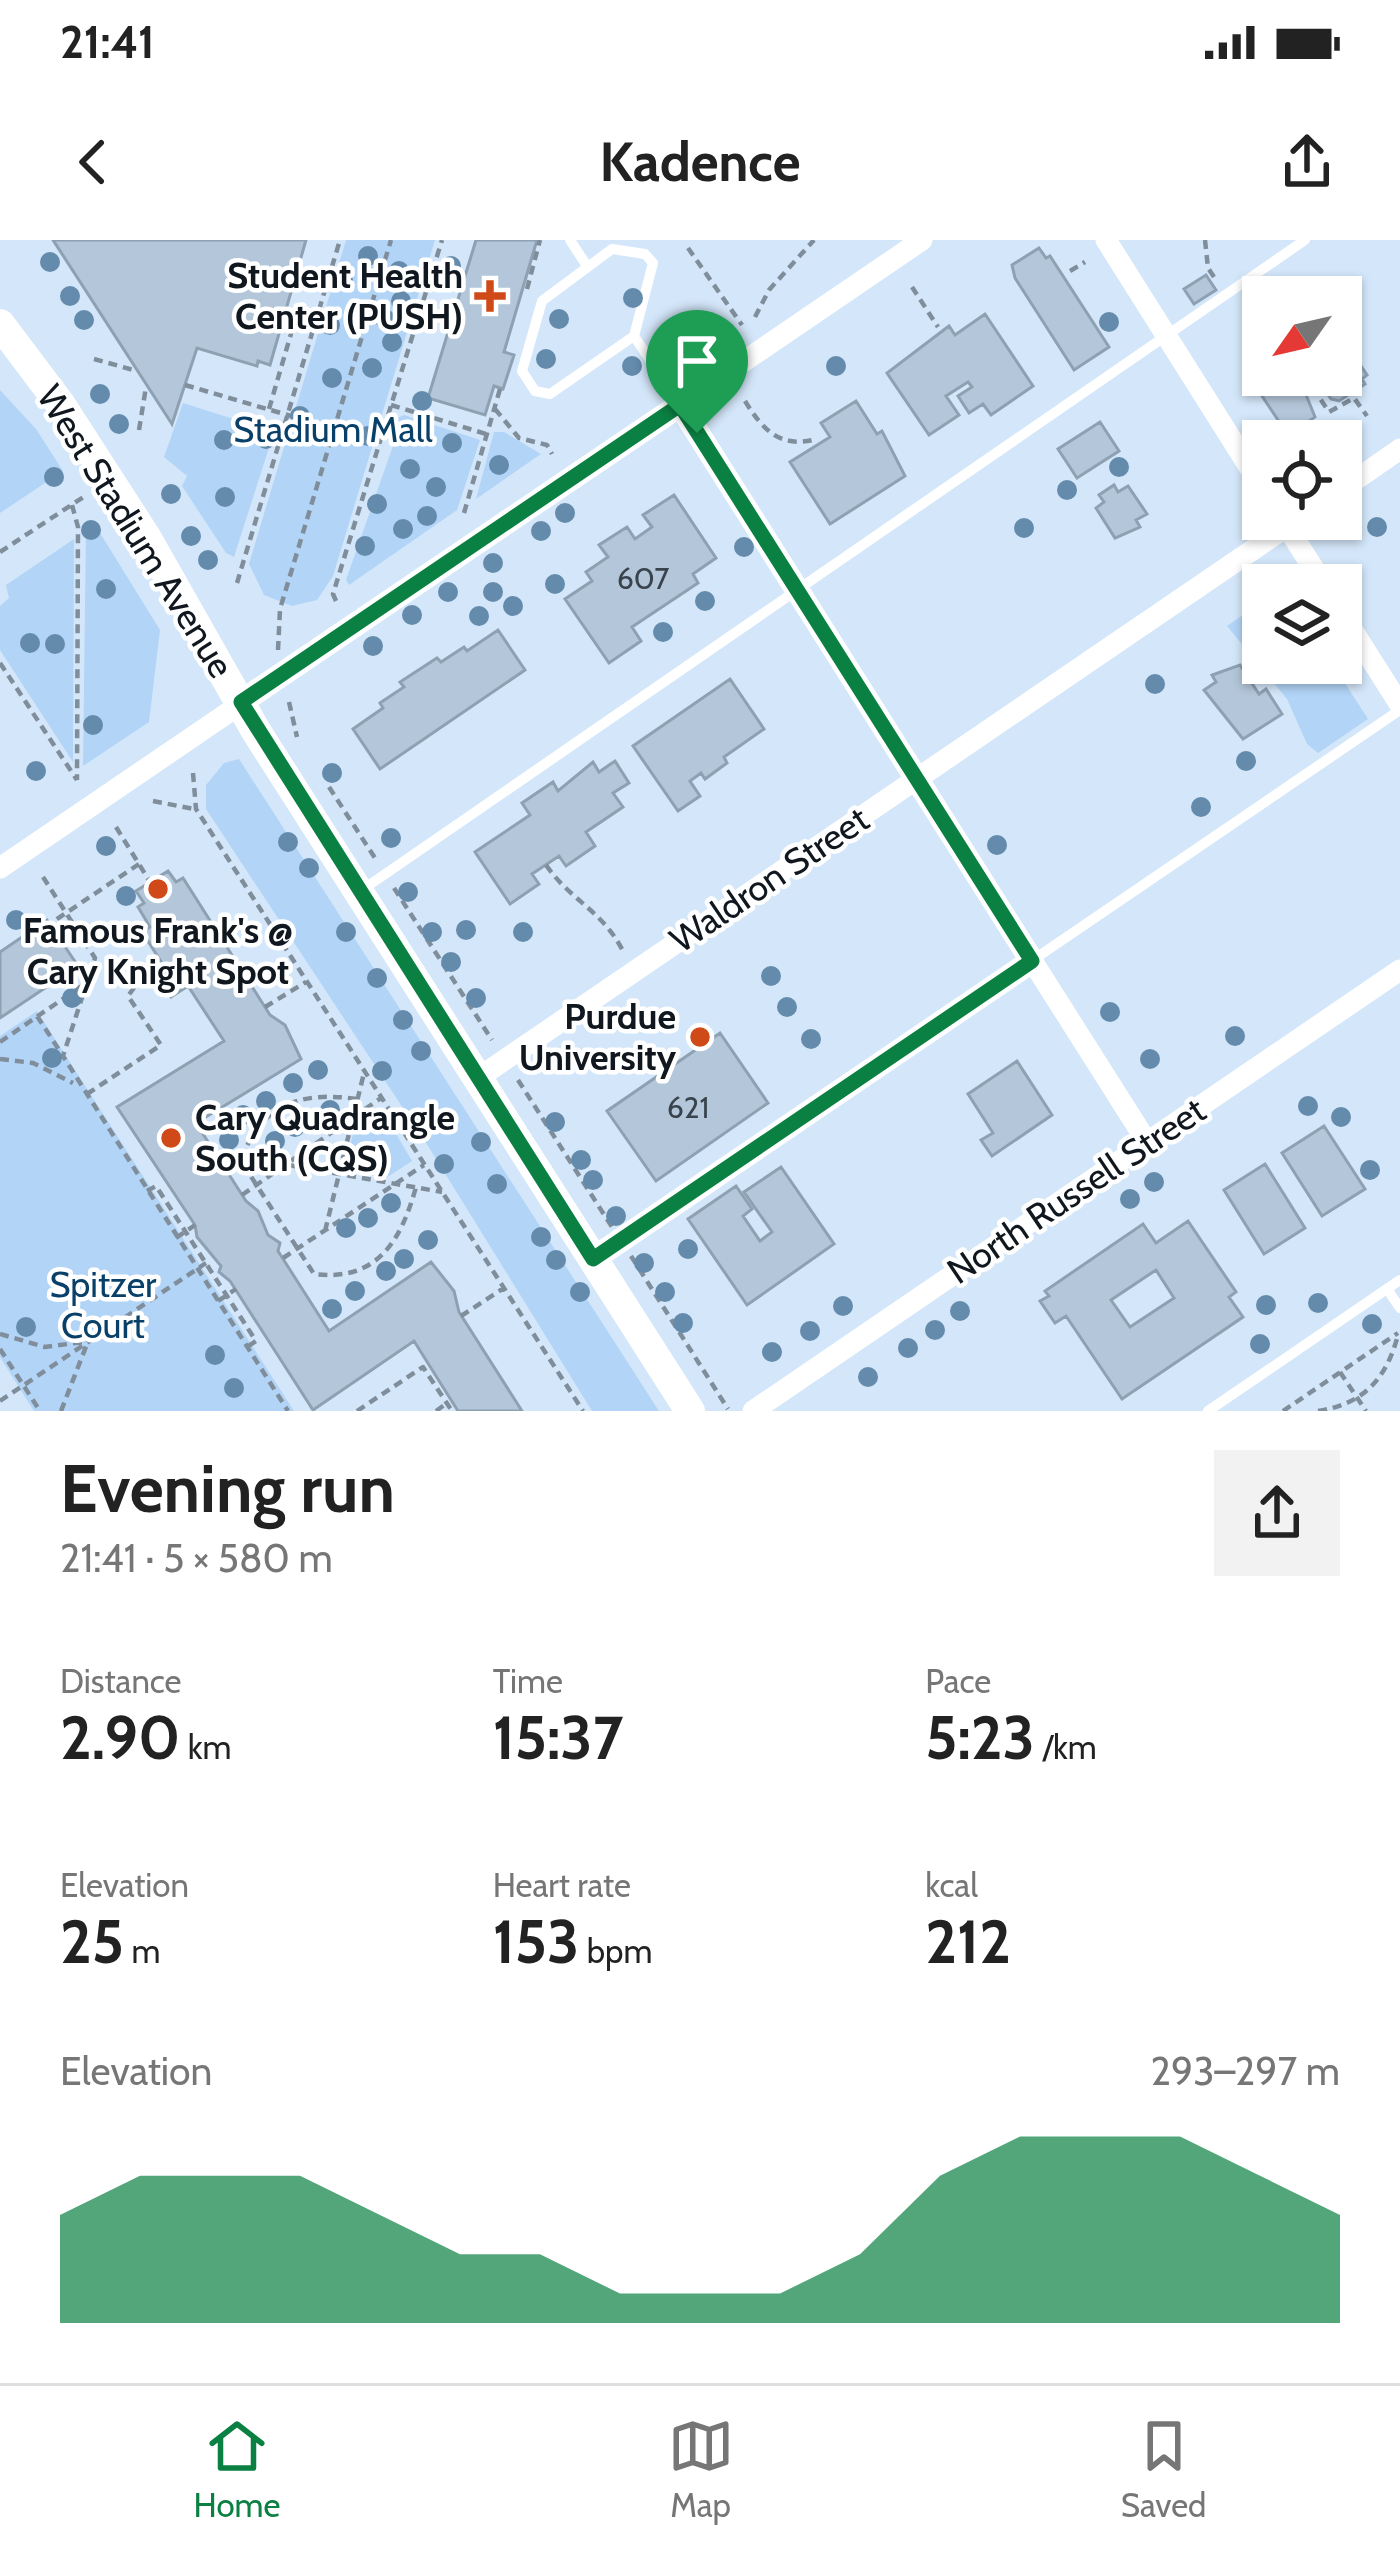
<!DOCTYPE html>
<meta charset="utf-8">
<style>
:root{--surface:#fff;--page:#f2f2f2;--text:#222;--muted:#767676;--line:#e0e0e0;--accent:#0b8043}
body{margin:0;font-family:Cabin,sans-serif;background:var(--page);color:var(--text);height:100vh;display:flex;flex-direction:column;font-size:45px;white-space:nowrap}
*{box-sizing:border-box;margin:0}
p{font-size:39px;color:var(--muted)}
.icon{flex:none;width:66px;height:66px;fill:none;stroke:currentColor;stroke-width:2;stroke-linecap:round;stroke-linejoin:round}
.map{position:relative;height:1171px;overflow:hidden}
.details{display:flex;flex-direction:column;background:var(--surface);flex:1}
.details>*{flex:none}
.needle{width:78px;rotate:236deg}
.fabs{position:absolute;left:1242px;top:36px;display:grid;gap:24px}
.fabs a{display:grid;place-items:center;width:120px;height:120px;border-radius:0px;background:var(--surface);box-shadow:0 3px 9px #0004;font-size:60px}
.pin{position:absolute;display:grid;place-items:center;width:102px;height:102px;color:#fff;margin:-123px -51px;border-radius:50% 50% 50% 0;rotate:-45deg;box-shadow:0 0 12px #0007}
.pin .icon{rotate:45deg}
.round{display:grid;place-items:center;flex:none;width:126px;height:126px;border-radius:0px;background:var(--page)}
.summary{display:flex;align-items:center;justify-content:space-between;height:204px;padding:0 60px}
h1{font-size:66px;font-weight:700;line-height:90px}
.stats{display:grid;grid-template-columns:repeat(3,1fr);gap:18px;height:204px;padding:12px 60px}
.stats div{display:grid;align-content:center}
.stats b{font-size:60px;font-weight:700}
.stats small{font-size:33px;font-weight:400}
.stats p{font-size:33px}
.chart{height:336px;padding:24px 60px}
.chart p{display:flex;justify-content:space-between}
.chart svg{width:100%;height:216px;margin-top:12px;fill:var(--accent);opacity:.7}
.status{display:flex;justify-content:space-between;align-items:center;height:84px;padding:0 60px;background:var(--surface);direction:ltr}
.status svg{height:33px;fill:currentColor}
header{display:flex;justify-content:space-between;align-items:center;height:156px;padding:0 60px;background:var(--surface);font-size:54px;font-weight:700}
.dock{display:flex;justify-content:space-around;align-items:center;height:168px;border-top:3px solid var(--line);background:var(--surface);font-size:33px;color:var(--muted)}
.dock a{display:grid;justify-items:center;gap:6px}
.dock .on{color:var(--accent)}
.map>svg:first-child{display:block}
</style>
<div class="status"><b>21:41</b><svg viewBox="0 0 49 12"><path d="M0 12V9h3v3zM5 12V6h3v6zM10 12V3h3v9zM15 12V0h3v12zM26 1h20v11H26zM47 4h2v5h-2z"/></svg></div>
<header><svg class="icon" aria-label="back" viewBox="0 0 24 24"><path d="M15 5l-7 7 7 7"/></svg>Kadence<svg class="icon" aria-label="share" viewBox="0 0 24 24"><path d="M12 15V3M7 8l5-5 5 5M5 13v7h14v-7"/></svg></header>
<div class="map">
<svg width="1400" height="1171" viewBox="0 0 1400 1171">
<rect width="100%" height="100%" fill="#d4e7fa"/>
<path fill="#b2d4f6" d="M 346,0 L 435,0 L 333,336 L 317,360 L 292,366 L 264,355 L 249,324 Z
M 0,150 L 36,189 L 63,231 L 0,273 Z
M 183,163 L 274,192 L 234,317 L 226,313 L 182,246 L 187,236 L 164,217 Z
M 404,175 L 480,200 L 457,270 L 349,345 L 346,340 L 394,203 L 387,199 L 393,180 Z
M 494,192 L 504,192 L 541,214 L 476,259 Z
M 92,280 L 160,390 L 149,482 L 83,526 L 86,283 Z
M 74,299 L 73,522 L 0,410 L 0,366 L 9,358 L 6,345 Z
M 1263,361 L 1263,423 L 1332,423 L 1368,479 L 1318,513 L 1307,504 L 1287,459 L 1227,386 Z
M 239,519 L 659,1171 L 592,1171 L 428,906 L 206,569 L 206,545 L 224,523 Z
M 37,771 L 294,1171 L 34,1171 L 0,1117 L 0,796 Z
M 382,870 L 412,921 L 386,938 L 345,930 L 354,889 Z"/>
<path fill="#b4c7da" stroke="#8ea1b3" stroke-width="3" fill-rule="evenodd" d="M 53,0 L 306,0 L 270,125 L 258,121 L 257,126 L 197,108 L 172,184 Z
M 476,0 L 537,0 L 504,112 L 514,115 L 503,149 L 494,146 L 485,175 L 428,158 Z
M 1039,8 L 1046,18 L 1050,16 L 1109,107 L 1074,130 L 1015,38 L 1012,25 Z
M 1206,35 L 1216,50 L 1194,64 L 1184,49 Z
M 985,74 L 1033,146 L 991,175 L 983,164 L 969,173 L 958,156 L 972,147 L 968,142 L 946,156 L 959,175 L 929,195 L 887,133 L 949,86 L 955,95 Z
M 1341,97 L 1367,135 L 1362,139 L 1365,144 L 1339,161 L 1331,159 L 1315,135 L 1341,135 Z
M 1282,135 L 1298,135 L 1315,177 L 1288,195 L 1258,150 Z
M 856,161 L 877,194 L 882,191 L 905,236 L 830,284 L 790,222 L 830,197 L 821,183 Z
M 1100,182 L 1119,211 L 1077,238 L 1058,209 Z
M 1114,245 L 1118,252 L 1128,246 L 1147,274 L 1136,280 L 1140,287 L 1115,298 L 1096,268 L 1104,262 L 1099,255 Z
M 674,255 L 716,318 L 693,334 L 698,343 L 632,387 L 641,401 L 609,423 L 565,359 L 592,341 L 586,332 L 608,317 L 599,305 L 627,287 L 635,299 L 652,287 L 643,275 Z
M 498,390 L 525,430 L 380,529 L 353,489 L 383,468 L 380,463 L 404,447 L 400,442 L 437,418 L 441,422 L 464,407 L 467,411 Z
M 1240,425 L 1259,454 L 1266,449 L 1282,474 L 1243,499 L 1204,450 L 1216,442 L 1212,435 Z
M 730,439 L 764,489 L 724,517 L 727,523 L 705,539 L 701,533 L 690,541 L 700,556 L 678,571 L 633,506 Z
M 615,521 L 629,543 L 613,553 L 623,567 L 586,592 L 595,606 L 566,626 L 559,616 L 532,634 L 539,644 L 510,664 L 475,612 L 530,575 L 522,563 L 553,542 L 558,551 L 593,522 L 599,532 Z
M 168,631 L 176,642 L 183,638 L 270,775 L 285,785 L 301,819 L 196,883 L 246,961 L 258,971 L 268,995 L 280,1003 L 278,1011 L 329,1091 L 431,1022 L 454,1051 L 459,1072 L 522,1171 L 458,1171 L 414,1101 L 313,1170 L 230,1041 L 219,1032 L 221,1026 L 197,997 L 195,985 L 117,867 L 224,801 L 188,746 L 171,757 L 153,729 L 162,723 L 142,692 L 150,687 L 138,667 L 144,663 L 136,651 Z
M 47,680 L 78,726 L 0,778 L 0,712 Z
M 720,793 L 768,863 L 656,941 L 607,871 Z
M 1017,821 L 1052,875 L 992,916 L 981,900 L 993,893 L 968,854 Z
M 1324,886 L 1365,949 L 1322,976 L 1282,913 Z
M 1265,924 L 1305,988 L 1264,1014 L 1224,950 Z
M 781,927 L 834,1004 L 747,1065 L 688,979 L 736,946 L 752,969 L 743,976 L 760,1001 L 772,992 L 744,952 Z
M 1188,981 L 1236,1052 L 1229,1057 L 1243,1077 L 1122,1159 L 1066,1076 L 1055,1083 L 1040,1061 L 1049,1056 L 1045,1051 L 1143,984 L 1156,1003 ZM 1156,1030 L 1174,1058 L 1130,1087 L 1111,1060 Z"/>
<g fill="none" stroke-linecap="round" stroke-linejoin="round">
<path stroke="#808e9c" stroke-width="4.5" stroke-dasharray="9 6" stroke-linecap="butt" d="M 1205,0 L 1208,28 L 1216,40
M 688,8 L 742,85
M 1070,31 L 1085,22
M 912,47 L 938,87
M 527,49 L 540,0
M 1252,58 L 1263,74
M 284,77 L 314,84
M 755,77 L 769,50 L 814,0
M 94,119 L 137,131
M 1304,135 L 1329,172 L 1354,158 L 1367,176
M 185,145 L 380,202
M 745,161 C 763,190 780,209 817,199
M 391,165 L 486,194
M 269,169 L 295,80
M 495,169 L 519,198 L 547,205 L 552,214
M 139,190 L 146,147
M 72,265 L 78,287 L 77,540
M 464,273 L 500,149
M 0,312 L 85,256
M 237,343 L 340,0
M 336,361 L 333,354 L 442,0
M 278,410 L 280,369 L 391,0
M 0,423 L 77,540
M 289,462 L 297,497
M 193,533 L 196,569 L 583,1171
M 329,547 L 375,618
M 153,561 L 194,569
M 116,587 L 150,642
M 546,625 C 571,661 602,670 623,711
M 43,637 L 95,718 L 63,816 L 288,1171
M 394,648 L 492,800
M 62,702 L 66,699 L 54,681 L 139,624
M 265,767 L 306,742
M 37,776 L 63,816
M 0,802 L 89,741
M 0,819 L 33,823 L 73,843
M 518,840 L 612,987
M 87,854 L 161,805 L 128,756 L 144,734
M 357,859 C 300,851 260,864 241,921 L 314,1034 C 377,1042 401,1001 416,947
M 288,925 L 442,952
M 147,951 L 156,946 L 256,1101 L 247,1107
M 242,955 L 381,858
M 325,991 L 364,833
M 176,998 L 195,985
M 631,1016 L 728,1169
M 283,1018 L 424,925
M 218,1061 L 236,1049
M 461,1076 L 504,1048
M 0,1094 L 45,1107 L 83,1102
M 0,1109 L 40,1171
M 1340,1132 L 1366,1171
M 0,1161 L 206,1023
M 61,1171 L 87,1104
M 357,1171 L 423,1127 L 452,1171
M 436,1171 L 447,1163
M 1283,1171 L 1398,1093
M 1318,1171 C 1363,1164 1386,1140 1398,1095"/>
<path stroke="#fff" stroke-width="10" d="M 570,0 L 587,26
M 634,96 L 653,23 L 645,14 L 612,9 L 542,61 L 522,131 L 535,151 L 550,154 L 634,96 L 680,165
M 362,650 L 1305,0
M 594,1019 L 1400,470
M 1387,1049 L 1400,1068
M 1208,1171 L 1400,1040"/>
<path stroke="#fff" stroke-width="21" d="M 1106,0 L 1263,249
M 680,165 L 1147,902
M 1341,250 L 1400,209
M 1282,279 L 1324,345
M 1341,372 L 1400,465
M 0,628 L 922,0
M 478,838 L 1298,279
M 753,1171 L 1400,730"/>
<path stroke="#fff" stroke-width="30" d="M 0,84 L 61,165 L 146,297 L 256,491 L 690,1171"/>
</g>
<g fill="#648bab">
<circle cx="368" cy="16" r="10"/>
<circle cx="50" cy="22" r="10"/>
<circle cx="451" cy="26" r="10"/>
<circle cx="399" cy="31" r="10"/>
<circle cx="343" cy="40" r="10"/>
<circle cx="70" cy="56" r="10"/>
<circle cx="633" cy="58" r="10"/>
<circle cx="401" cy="61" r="10"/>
<circle cx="385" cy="79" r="10"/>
<circle cx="559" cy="79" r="10"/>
<circle cx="84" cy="80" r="10"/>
<circle cx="1109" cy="82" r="10"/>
<circle cx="330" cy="85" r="10"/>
<circle cx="392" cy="102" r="10"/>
<circle cx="546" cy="119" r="10"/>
<circle cx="632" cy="126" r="10"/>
<circle cx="836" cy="126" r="10"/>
<circle cx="372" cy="128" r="10"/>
<circle cx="332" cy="138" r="10"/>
<circle cx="100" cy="154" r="10"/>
<circle cx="422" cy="161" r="10"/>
<circle cx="300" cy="176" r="10"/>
<circle cx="119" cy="184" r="10"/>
<circle cx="368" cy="196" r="10"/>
<circle cx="266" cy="199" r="10"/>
<circle cx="224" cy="200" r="10"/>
<circle cx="452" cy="203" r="10"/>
<circle cx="499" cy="225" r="10"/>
<circle cx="1119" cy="227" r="10"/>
<circle cx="410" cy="229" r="10"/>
<circle cx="54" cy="237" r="10"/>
<circle cx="436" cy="247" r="10"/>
<circle cx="1067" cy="250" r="10"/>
<circle cx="171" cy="254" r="10"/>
<circle cx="225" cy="257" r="10"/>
<circle cx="377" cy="264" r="10"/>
<circle cx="565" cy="273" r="10"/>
<circle cx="427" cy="276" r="10"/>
<circle cx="1377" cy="287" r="10"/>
<circle cx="1024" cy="288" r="10"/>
<circle cx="403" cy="289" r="10"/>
<circle cx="91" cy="290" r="10"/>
<circle cx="541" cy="291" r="10"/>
<circle cx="191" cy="296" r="10"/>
<circle cx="365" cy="306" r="10"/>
<circle cx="744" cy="307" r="10"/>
<circle cx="208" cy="320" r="10"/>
<circle cx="493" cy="323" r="10"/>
<circle cx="555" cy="344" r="10"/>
<circle cx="106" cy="349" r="10"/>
<circle cx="448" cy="352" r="10"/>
<circle cx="493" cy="352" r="10"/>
<circle cx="705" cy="361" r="10"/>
<circle cx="513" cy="366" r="10"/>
<circle cx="412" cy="375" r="10"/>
<circle cx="479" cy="376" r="10"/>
<circle cx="663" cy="392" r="10"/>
<circle cx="30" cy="403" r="10"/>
<circle cx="55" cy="404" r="10"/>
<circle cx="373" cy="406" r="10"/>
<circle cx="1155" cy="444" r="10"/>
<circle cx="93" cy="485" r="10"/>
<circle cx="1246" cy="521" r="10"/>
<circle cx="36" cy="531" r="10"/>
<circle cx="332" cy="533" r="10"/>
<circle cx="1201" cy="567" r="10"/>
<circle cx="391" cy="598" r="10"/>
<circle cx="288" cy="602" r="10"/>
<circle cx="997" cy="605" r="10"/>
<circle cx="106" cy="606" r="10"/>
<circle cx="309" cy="628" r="10"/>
<circle cx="408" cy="652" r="10"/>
<circle cx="126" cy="656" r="10"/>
<circle cx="16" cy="680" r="10"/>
<circle cx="466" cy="690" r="10"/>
<circle cx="346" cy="692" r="10"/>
<circle cx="432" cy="692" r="10"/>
<circle cx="523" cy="692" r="10"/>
<circle cx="451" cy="722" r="10"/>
<circle cx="771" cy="736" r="10"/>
<circle cx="377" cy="738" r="10"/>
<circle cx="72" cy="758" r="10"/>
<circle cx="476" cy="758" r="10"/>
<circle cx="787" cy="767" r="10"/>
<circle cx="1110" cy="772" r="10"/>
<circle cx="403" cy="780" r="10"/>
<circle cx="1235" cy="796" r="10"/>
<circle cx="811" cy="799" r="10"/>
<circle cx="421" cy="811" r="10"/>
<circle cx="52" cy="818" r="10"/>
<circle cx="1150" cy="819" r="10"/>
<circle cx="318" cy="830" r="10"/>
<circle cx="382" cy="831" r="10"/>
<circle cx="293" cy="843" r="10"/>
<circle cx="266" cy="861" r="10"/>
<circle cx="1308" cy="866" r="10"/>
<circle cx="330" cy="870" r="10"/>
<circle cx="243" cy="875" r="10"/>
<circle cx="1341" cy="877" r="10"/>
<circle cx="555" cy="882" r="10"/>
<circle cx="295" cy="887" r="10"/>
<circle cx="229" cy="900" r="10"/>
<circle cx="275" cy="901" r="10"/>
<circle cx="481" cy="902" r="10"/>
<circle cx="581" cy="920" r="10"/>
<circle cx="444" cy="924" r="10"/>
<circle cx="1370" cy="930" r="10"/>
<circle cx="593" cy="940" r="10"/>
<circle cx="1154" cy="942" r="10"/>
<circle cx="497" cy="944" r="10"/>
<circle cx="1130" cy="959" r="10"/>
<circle cx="391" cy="963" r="10"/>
<circle cx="616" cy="976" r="10"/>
<circle cx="368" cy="978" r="10"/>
<circle cx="346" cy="988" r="10"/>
<circle cx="541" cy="997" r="10"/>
<circle cx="428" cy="1000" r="10"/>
<circle cx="688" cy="1009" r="10"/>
<circle cx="404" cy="1019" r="10"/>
<circle cx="556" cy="1020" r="10"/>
<circle cx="644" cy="1023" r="10"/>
<circle cx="386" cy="1031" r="10"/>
<circle cx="355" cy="1051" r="10"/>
<circle cx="580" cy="1052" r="10"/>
<circle cx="665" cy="1052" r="10"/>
<circle cx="1318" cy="1063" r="10"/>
<circle cx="1266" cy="1065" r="10"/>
<circle cx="843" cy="1066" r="10"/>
<circle cx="332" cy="1069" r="10"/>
<circle cx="960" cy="1071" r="10"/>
<circle cx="683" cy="1083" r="10"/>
<circle cx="1372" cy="1084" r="10"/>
<circle cx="26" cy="1087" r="10"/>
<circle cx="935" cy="1090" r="10"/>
<circle cx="810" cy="1091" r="10"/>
<circle cx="1260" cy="1104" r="10"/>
<circle cx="908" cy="1108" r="10"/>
<circle cx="772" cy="1112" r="10"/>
<circle cx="215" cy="1115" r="10"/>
<circle cx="868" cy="1137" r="10"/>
<circle cx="234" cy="1148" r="10"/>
</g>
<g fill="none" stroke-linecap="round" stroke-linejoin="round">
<g stroke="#fff" stroke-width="24">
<path id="route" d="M 680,165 L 1032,721 L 593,1019 L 241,462 Z"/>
</g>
<use href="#route" stroke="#0b8043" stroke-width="15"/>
</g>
<g fill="#d04918" stroke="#fff" stroke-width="4.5">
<path d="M484 38h12v12h12v12h-12v12h-12v-12h-12v-12h12z"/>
<circle cx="158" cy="649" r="12"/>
<circle cx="700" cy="797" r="12"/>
<circle cx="171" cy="898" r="12"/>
</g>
<g text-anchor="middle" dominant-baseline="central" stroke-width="9" stroke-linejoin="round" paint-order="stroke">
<g font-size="30" fill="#39434d">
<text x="643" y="338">607</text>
<text x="688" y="867">621</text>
</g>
<g font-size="36" font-weight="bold" fill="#10171e" stroke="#fff" text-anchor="end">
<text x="463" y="35">Student Health<tspan x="463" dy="41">Center (PUSH)</tspan></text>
<text x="158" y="690" text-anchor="middle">Famous Frank's @<tspan x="158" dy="41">Cary Knight Spot</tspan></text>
<text x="676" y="776">Purdue<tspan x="676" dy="41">University</tspan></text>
<text x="195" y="877" text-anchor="start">Cary Quadrangle<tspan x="195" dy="41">South (CQS)</tspan></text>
</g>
<g font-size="36" fill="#08406a" stroke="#fff">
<text x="333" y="189">Stadium Mall</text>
<text x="103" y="1044">Spitzer<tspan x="103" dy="41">Court</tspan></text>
</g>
<g font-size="36" fill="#10171e" stroke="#fff">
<text transform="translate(136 291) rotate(58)">West Stadium Avenue</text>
<text transform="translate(769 639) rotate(-34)">Waldron Street</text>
<text transform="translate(1076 950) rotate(-34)">North Russell Street</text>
</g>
</g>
</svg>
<div class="fabs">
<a><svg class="needle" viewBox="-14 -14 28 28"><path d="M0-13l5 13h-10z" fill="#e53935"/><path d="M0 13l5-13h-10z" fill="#767676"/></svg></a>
<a><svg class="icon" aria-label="locate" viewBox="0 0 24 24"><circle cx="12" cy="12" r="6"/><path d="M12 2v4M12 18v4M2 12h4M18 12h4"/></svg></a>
<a><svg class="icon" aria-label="layers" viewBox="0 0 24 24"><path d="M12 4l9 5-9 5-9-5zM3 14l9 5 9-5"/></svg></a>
</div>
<div class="pin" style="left:697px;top:193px;background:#1e9e55"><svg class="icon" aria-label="arrive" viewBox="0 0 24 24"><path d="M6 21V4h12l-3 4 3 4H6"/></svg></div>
</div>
<section class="details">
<div class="summary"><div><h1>Evening run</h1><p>21:41 · 5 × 580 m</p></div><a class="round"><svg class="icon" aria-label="share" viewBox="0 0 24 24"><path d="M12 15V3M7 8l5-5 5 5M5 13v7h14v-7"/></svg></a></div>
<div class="stats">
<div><p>Distance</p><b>2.90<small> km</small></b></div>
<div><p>Time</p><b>15:37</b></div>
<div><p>Pace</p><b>5:23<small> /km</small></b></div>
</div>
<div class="stats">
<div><p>Elevation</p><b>25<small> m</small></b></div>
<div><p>Heart rate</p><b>153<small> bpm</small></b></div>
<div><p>kcal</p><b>212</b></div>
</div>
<div class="chart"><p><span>Elevation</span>293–297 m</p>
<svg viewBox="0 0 160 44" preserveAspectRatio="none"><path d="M0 44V22L10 14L20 14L30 14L40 22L50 30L60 30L70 38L80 38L90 38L100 30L110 14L120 6L130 6L140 6L150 14L160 22V44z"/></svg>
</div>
</section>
<nav class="dock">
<a class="on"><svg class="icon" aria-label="home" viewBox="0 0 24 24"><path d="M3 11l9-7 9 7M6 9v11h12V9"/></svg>Home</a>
<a><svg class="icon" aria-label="map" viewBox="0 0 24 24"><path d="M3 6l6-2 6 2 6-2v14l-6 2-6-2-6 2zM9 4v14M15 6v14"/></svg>Map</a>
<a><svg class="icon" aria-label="saved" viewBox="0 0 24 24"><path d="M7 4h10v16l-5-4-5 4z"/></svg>Saved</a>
</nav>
